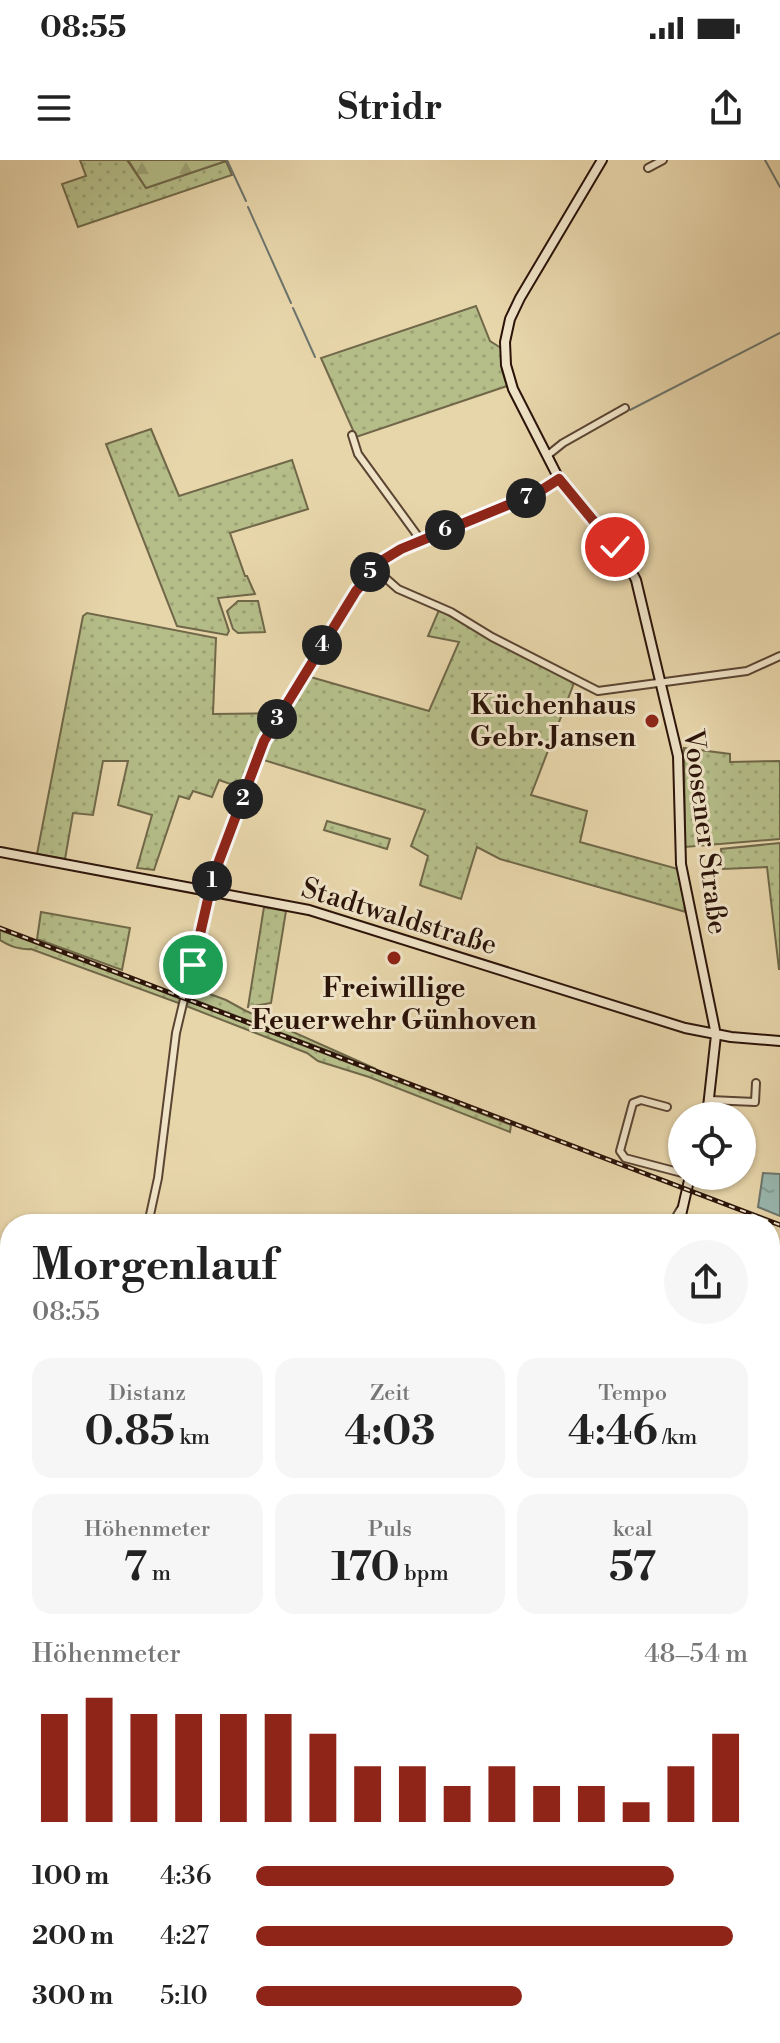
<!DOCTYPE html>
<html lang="de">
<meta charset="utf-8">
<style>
:root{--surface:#fff;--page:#f6f6f6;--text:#222;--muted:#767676;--accent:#8f2418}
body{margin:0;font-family:"Libre Bodoni",serif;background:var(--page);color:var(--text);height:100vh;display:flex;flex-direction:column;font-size:30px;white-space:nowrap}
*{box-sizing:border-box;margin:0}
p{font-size:26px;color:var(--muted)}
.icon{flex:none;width:44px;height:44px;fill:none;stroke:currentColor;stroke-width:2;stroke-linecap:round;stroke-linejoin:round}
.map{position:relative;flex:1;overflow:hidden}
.drawer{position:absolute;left:0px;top:1054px;width:780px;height:830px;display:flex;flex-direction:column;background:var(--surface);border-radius:32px 32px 0 0;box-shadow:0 2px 6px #0004}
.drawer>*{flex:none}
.controls{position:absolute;left:668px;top:942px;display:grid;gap:16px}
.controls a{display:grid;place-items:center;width:88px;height:88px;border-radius:50%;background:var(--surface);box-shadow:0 2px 6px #0004;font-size:40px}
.pin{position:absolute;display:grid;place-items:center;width:68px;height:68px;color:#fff;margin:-34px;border:4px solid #fff;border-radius:50%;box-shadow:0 2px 8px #0007}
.km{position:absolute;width:40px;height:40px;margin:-20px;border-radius:50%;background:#222;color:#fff;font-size:22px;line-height:40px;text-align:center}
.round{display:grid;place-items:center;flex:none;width:84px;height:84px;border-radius:42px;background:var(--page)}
.headline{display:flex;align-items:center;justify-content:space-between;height:136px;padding:0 32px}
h1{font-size:44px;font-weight:700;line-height:60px}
.metrics{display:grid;grid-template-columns:repeat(3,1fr);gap:12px;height:136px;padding:8px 32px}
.metrics div{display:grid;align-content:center;border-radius:20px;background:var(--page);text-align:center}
.metrics b{font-size:40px;font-weight:700}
.metrics small{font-size:22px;font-weight:400}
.metrics p{font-size:22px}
.chart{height:224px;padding:16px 32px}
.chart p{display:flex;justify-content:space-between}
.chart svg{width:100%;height:144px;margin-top:8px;stroke:var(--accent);stroke-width:6}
ul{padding:0 32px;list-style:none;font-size:26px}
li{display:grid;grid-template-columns:128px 96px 1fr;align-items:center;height:60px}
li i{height:20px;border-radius:10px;background:var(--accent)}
.status{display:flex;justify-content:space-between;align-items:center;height:56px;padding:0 40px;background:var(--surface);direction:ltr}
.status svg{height:22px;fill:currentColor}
header{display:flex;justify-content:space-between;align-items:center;height:104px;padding:0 32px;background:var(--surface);font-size:36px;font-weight:700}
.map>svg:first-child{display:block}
</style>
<div class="status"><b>08:55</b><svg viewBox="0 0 49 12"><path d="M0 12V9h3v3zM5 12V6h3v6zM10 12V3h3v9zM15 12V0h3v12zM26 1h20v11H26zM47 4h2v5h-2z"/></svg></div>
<header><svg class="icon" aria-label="menu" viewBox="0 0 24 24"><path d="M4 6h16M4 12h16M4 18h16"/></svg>Stridr<svg class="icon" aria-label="share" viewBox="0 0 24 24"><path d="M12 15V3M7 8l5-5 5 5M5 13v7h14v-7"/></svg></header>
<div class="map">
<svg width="780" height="1883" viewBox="0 0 780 1883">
<defs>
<pattern id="grass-dots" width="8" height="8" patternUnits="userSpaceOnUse" patternTransform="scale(2)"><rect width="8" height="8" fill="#b5be89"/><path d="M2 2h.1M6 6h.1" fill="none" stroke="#9ca275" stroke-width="1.8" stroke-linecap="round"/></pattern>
<pattern id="forest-firs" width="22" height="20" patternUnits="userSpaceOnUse" patternTransform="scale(2)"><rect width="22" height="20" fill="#b5be89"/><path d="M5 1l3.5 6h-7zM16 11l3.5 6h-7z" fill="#9ca275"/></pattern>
<pattern id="water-ripples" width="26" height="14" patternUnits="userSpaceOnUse" patternTransform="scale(2)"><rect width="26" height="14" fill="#98b7b0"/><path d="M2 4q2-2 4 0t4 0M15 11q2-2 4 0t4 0" fill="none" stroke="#839c96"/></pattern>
</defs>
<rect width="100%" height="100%" fill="#e8d6ab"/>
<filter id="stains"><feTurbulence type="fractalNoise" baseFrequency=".0025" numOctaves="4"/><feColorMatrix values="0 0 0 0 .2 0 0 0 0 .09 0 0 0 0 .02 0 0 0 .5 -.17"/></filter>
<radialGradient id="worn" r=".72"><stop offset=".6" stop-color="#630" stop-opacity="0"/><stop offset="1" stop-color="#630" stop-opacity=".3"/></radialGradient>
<path fill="url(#grass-dots)" stroke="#706849" stroke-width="2" d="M 80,0 L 127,0 L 146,28 L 226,1 L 232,15 L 78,67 L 62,24 L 86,16 Z
M 476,146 L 490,181 L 501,188 L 502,210 L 507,226 L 356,277 L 321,198 Z
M 151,269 L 179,336 L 292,300 L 308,349 L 230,373 L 245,416 L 247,416 L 255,434 L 218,438 L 229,471 L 227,475 L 177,466 L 106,284 Z
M 238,441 L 258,441 L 265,472 L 238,473 L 233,469 L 227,451 Z
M 439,450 L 574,523 L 531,635 L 587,651 L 580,682 L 678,709 L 686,752 L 500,699 L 477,687 L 461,739 L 422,726 L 420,725 L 428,696 L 411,686 L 425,650 L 254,597 L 242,628 L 219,620 L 212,637 L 193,631 L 189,639 L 179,636 L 154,710 L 137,708 L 152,655 L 118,645 L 128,601 L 103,601 L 93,655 L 73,653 L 65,699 L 37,694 L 83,456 L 87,453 L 216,478 L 213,554 L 283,553 L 307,516 L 429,551 L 459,482 L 428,476 Z
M 684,588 L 730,594 L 730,602 L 780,601 L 780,679 L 685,687 Z
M 327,661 L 390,679 L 387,689 L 324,670 Z
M 780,683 L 780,809 L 779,809 L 767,707 L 723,709 L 721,689 Z
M 264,747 L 286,751 L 271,843 L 248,847 Z
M 41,752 L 130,768 L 122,810 L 37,779 Z
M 0,770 L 182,839 L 181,844 L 31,789 C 19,790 10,786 0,780 Z
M 191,827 L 226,840 L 246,851 L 376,909 L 189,838 Z
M 188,841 L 511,965 L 510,972 L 369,917 L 318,901 L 307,893 L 186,846 Z
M 262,1874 L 376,1874 L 378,1880 L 373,1883 L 265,1883 Z"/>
<path fill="url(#forest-firs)" stroke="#706849" stroke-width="2" d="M 128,0 L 226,0 L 226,1 L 146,28 Z
M 0,1490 L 10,1491 L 10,1874 L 82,1874 L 85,1883 L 0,1883 Z
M 772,1830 L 780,1841 L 780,1883 L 725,1883 L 728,1881 L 724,1874 L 770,1874 L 770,1831 Z
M 378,1874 L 556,1874 L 561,1883 L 380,1883 Z"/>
<path fill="url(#water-ripples)" stroke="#6c756d" stroke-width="2" d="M 763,1013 L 780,1014 L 780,1056 L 758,1047 Z"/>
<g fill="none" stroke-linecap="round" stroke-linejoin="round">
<path stroke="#6c756d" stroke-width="2" d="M 227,0 L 246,41
M 765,0 L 780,27
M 248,47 L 291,143
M 293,148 L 315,197
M 630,250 L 780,173
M 743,1058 L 759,1064"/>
<g stroke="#5a4432" stroke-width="10">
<path id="street" d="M 648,8 L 663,0
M 352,275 L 358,294 L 420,379
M 548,295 L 563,283 L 625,248
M 374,408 L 398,429 L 451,452 L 492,477 L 598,531 L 747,511 L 780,496
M 710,940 L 755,942 L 756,923
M 667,947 L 641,940 L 633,943 L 620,991 L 625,998 L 682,1013
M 148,1064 L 158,1018 L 176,873 L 213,717 L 264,581 L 356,431 L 383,400 L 420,379 L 537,333 L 559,319
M 672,1064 L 680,1050
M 0,1292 L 10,1292
M 770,1717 L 780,1714
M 376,1874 L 379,1883
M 4,1883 L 18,1874"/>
</g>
<g stroke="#2b1309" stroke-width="12">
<path id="secondary" d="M 602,0 L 520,138 L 510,159 L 505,182 L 506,205 L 513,229 L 559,319 L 627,403 L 636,420 L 678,596 L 681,704 L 716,875 L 707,956
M 0,692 L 309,750 L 685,868 L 731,877 L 780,881
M 679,1064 L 690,1016
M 559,1874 L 564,1883"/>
</g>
<use href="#street" stroke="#f0e4c8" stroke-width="6"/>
<use href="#secondary" stroke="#f0e4c8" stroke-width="8"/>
<g stroke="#2b1309" stroke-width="5">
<path id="rail" d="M 0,768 L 780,1065
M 770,1302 L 780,1297
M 0,1453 L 10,1453"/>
</g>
<use href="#rail" stroke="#f0e4c8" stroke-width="2" stroke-dasharray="6" stroke-linecap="butt"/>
</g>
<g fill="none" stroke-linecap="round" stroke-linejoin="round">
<g stroke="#fff" stroke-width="16">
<path id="route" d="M 193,805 L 213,717 L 264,581 L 356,431 L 383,400 L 401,389 L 537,333 L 559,319 L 615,387"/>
</g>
<use href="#route" stroke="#8f2418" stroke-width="10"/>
</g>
<g fill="#8f2418" stroke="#f0e4c8" stroke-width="3">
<circle cx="652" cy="561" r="8"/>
<circle cx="394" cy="798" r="8"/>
</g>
<g text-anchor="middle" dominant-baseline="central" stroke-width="6" stroke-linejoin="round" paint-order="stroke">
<g font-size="28" font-weight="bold" fill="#2b1309" stroke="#f0e4c8" text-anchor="end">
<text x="636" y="545">Küchenhaus<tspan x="636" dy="32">Gebr. Jansen</tspan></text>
<text x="394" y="828" text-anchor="middle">Freiwillige<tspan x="394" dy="32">Feuerwehr Günhoven</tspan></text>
</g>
<g font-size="28" fill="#2b1309" stroke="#f0e4c8">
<text transform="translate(705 672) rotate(83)">Voosener Straße</text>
<text transform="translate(399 757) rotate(17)">Stadtwaldstraße</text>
</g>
</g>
<rect width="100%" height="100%" filter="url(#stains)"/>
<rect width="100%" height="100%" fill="url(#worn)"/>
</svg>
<div class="controls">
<a><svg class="icon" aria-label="locate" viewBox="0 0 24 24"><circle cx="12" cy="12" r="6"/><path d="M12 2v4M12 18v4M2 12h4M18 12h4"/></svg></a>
</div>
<div class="pin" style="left:193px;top:805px;background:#1e9e55"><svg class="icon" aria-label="arrive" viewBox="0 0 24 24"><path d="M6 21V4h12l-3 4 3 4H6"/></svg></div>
<div class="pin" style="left:615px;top:387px;background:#d93025"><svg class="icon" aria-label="check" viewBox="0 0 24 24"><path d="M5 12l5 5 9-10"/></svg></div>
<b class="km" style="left:212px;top:721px">1</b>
<b class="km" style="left:243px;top:639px">2</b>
<b class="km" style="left:277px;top:559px">3</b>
<b class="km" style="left:322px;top:485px">4</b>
<b class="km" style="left:370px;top:412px">5</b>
<b class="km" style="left:445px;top:370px">6</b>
<b class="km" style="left:526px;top:338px">7</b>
<section class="drawer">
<div class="headline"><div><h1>Morgenlauf</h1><p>08:55</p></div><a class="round"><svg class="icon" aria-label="share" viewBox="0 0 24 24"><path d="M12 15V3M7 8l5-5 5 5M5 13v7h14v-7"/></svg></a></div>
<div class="metrics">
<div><p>Distanz</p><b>0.85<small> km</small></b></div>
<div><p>Zeit</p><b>4:03</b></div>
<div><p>Tempo</p><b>4:46<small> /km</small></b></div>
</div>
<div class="metrics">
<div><p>Höhenmeter</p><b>7<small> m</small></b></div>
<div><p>Puls</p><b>170<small> bpm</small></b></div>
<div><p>kcal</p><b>57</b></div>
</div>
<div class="chart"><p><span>Höhenmeter</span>48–54 m</p>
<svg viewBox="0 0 160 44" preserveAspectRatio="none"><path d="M5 44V11M15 44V6M25 44V11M35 44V11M45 44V11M55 44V11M65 44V17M75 44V27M85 44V27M95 44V33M105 44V27M115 44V33M125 44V33M135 44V38M145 44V27M155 44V17"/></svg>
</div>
<ul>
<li><b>100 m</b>4:36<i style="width:85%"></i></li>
<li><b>200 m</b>4:27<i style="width:97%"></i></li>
<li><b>300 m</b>5:10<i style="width:54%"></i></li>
</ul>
</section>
</div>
